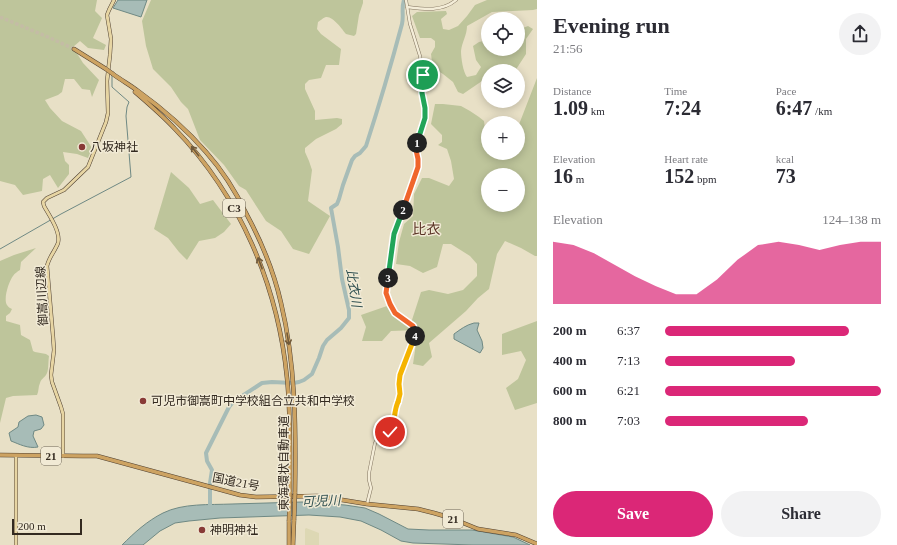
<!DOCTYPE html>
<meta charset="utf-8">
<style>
:root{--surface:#fff;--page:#f2f2f3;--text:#2b2b33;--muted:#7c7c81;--accent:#db2777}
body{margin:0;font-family:"Times New Roman","Noto Sans JP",serif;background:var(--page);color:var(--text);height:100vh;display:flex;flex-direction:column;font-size:15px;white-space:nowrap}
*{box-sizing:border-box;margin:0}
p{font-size:13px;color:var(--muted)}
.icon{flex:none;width:22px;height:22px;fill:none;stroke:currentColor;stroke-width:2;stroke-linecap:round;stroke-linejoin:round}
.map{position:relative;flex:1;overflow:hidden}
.panel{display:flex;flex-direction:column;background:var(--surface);width:360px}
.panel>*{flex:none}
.controls{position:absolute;left:481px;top:12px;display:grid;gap:8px}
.controls a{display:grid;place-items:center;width:44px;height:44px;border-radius:50%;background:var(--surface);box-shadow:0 2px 10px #0003;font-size:20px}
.scale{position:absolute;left:12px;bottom:10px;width:70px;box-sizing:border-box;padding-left:4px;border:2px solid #332a20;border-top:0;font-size:11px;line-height:14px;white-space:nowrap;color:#332a20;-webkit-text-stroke:3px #f1ead5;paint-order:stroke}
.pin{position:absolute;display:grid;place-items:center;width:34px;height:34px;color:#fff;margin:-17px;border:2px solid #fff;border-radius:50%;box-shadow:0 1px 4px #0007}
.km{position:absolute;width:20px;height:20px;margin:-10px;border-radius:50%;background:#222;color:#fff;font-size:11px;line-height:20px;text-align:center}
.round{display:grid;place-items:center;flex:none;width:42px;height:42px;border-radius:21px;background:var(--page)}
.overview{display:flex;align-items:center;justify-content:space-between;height:68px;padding:0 16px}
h1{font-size:22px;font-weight:700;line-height:30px}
.metrics{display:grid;grid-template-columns:repeat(3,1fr);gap:6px;height:68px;padding:4px 16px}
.metrics div{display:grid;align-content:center}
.metrics b{font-size:20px;font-weight:700}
.metrics small{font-size:11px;font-weight:400}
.metrics p{font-size:11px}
.chart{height:112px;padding:8px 16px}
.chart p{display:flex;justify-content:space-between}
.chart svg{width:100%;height:72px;margin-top:4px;fill:var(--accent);opacity:.7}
.button{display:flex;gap:8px;margin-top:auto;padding:8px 16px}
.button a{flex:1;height:46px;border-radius:24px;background:var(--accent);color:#fff;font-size:16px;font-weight:700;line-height:46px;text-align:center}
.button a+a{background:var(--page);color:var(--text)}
ul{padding:0 16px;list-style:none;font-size:13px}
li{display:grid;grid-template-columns:64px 48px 1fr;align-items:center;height:30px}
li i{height:10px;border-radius:5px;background:var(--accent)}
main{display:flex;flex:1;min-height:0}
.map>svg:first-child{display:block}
</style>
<main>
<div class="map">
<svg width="537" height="545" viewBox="0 0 537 545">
<rect width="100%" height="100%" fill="#e8e0c6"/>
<path fill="#ddd8b4" d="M 306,528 L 319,533 L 319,545 L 305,545 L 305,529 Z"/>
<path fill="#bec59b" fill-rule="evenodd" d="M 0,0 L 97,0 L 95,11 L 102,18 L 93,38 L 106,45 L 104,50 L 88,48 L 80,41 L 73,47 L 83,63 L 99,80 L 92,97 L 90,90 L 82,89 L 74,79 L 65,79 L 62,92 L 58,95 L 45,100 L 50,108 L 62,121 L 81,131 L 92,148 L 88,158 L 77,154 L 63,152 L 65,161 L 69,165 L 69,174 L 58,188 L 50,175 L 43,179 L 42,191 L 23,195 L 15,185 L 0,181 Z
M 151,0 L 363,0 L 363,3 L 359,15 L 356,34 L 354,36 L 346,34 C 342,29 333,16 326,17 C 324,17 320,21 318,22 L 317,29 L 321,34 L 341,49 L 339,65 L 326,65 L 321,78 L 309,80 L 305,84 L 305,89 L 315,111 L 315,120 L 337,118 L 342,119 L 342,124 L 336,129 L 316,139 L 305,148 L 305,152 L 309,161 L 312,170 L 308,201 L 330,216 L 309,254 L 293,249 L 281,231 L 266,221 L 246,190 L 239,186 L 224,165 L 200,140 L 188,109 L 181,102 L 171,87 L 153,69 L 146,46 L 142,21 Z
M 487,0 L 537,0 L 537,9 L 533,10 L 492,12 L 467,26 C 467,35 462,42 461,51 C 461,58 463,72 467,77 L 476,75 L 481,67 L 476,60 L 473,46 L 479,42 L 488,40 L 488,49 L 518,49 L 518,30 L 528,26 L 533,29 L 526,39 L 526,54 L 515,71 L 488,71 L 488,79 L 482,81 L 463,94 L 458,92 L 453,82 L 443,74 L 435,69 L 432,62 L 431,54 L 435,47 L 435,41 L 431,38 L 420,38 L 412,16 L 417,12 L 446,11 L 447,14 L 441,19 L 443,29 L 449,30 L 458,26 L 467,16 L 475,5 Z
M 537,78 L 537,256 L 535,256 L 521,248 L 505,241 L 497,254 L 489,289 L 478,298 L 466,311 L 429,343 L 432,357 L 423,366 L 413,364 L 418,330 L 391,331 L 382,341 L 362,341 L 366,327 L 361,315 L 387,306 L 411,323 L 421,292 L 429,290 L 448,294 L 463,290 L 477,276 L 477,264 L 470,256 L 451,244 L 443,244 L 437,267 L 423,273 L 410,266 L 396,264 L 399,242 L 404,224 L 413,216 L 414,194 L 422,178 L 429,178 L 449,186 L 454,179 L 451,161 L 447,149 L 438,145 L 442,142 L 442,135 L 431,124 L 435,104 L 443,104 L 461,106 L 470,111 L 479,117 L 484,121 L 488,153 L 518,153 L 518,127 ZM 488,175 L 518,175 L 518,205 L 488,205 Z
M 171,172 L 189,188 L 200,204 L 213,200 L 231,224 L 224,232 L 215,238 L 199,241 L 187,260 L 179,252 L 168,238 L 154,229 Z
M 36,248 L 21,262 L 20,270 C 17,272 15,273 13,276 C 9,281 3,299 7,305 C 8,307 10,308 12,309 L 10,313 L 6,316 L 6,321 L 20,325 L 21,335 L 30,340 L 33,351 L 35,352 L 46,354 L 49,356 C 48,362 49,371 46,375 C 44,378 41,379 40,383 C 38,387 39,391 37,395 L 13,396 L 6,398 L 0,423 L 0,261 L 14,255 Z
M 537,321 L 537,403 L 515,410 L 506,388 L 518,379 L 526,360 L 521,351 L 502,355 L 502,334 Z"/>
<path fill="#a7bcb7" stroke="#6f8984" d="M 118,0 L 147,0 L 141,17 L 113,8 Z
M 474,323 L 479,323 L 477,330 L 482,341 L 483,348 L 480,353 L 454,339 L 454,334 C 461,329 466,325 474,323 Z
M 36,415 L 42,417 L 44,425 L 41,429 L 34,431 L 33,436 L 38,447 C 28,449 19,444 11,441 L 9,433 L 18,427 L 19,422 L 28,416 Z
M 302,502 L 345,505 L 365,508 L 379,514 L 408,529 L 429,530 L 472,530 L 513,537 L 530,545 L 473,545 L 413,543 L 401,541 L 381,530 L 361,521 L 340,517 L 309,515 L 220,518 L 189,521 L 175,523 L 160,531 L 143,545 L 122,545 C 134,533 147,521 163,513 C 183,503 209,505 232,504 C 255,503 279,503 302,502 Z"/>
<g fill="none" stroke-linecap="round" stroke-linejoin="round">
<path stroke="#6f8984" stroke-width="1" d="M 0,249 L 61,214 L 131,177 L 126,116 L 127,107 L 129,102 L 112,87 L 112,74"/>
<path stroke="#a7bcb7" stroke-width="4" d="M 210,510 L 210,483 L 212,470 L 207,461 L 206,453 L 229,407 L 233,402 L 262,383 L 272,382 L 293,383 L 299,382 L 304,380 L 312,374 L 319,358 L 323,346 L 327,340 L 341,328 L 349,318 L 349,310 L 342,279 L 338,247 L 331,208 L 337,204 L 339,199 L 343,185 L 352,160 L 355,156 L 360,153 L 366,146 C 379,106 391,65 402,24 C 404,16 401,8 404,0"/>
<path stroke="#c4bca5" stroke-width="3.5" stroke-dasharray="3.5 2" stroke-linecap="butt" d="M 0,17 L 48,37 L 74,49"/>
<g stroke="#81735e" stroke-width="3.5">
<path id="minor" d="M 407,7 C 423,9 442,12 456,0
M 367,504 L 371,488 L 369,480 L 369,473 L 375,443 L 379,437 L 390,432 L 393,427 L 395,410 L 400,394 L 399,384 L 400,375 L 416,334 L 413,326 L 395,313 L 390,305 L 386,293 L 394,234 L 418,167 L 418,159 L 416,147 L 425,117 L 425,108 L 421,93 L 422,82 L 423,73 L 420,56 L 410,24 L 406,0"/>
</g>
<g stroke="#504132" stroke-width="4">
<path id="major" d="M 63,456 L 63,414 L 61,407 L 52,382 L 51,375 L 54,350 L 53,336 L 47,266 C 49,257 55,251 58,243 C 61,232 49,215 44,206 L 43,202 L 47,198 L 64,190 L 88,167 L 106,122 L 108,113 L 107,81 L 110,55 L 111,39 L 107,15 L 109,10 L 114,0
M 16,545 L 16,456"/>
</g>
<g stroke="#504132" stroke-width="4.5">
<path id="highway" d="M 74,49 L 106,69
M 113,74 C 121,80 130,85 138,91 C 163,109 186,129 206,152 C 223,171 236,192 247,215 C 262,243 274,272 281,303 C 296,365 296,429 295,493
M 135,92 C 149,104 163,116 175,129 C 240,196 278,286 287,378 C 291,416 290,455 290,493
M 0,455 L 83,456 L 97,456 L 240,495 L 256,497 L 318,496 L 367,504 L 418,509 L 434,513 L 451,518 L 478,529 L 516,535 L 537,544
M 289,521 L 289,545
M 293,545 L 294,520"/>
</g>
<use href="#minor" stroke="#f4edd8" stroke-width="2.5"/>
<use href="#major" stroke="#e7d5a3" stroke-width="3"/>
<use href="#highway" stroke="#cda362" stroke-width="3.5"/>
<g stroke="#504132" stroke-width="4.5" stroke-linecap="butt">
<path id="highway-bridge" d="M 106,69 L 113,74
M 294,520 L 295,493
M 289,521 L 290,493"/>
</g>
<use href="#highway-bridge" stroke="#cda362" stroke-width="3.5"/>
</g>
<defs><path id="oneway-shaft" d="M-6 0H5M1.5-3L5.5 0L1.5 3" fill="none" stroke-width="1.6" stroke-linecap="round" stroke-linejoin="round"/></defs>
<g stroke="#715a3a">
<use href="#oneway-shaft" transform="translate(195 151) rotate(-128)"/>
<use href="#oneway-shaft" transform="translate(260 263) rotate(-110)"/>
<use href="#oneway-shaft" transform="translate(288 339) rotate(81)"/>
</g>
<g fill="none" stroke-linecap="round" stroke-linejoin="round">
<g stroke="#fff" stroke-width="8">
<path id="split-1" d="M 417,143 L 425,118 L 425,108 L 422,93 L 422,82 L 423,75"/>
</g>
<g stroke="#fff" stroke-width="8">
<path id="split-2" d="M 403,210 L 418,167 L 418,159 L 416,150 L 417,143"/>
</g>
<g stroke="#fff" stroke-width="8">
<path id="split-3" d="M 388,278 L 394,234 L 403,210"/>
</g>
<g stroke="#fff" stroke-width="8">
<path id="split-4" d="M 388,278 L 386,293 L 390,304 L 395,313 L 413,326 L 416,334 L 415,336"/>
</g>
<g stroke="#fff" stroke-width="8">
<path id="split-5" d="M 398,402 L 400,394 L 399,384 L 400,375 L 415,336"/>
</g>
<g stroke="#fff" stroke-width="8">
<path id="split-6" d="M 390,432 C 396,424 393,412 398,402"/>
</g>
<use href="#split-1" stroke="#22a559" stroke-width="5"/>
<use href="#split-2" stroke="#f0652b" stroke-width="5"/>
<use href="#split-3" stroke="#22a559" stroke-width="5"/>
<use href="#split-4" stroke="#f0652b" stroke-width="5"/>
<use href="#split-5" stroke="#f5b400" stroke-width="5"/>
<use href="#split-6" stroke="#f5b400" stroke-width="5"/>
</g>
<g fill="#883a36" stroke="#f1ead5" stroke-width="1.5">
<circle cx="82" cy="147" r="4"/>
<circle cx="143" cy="401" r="4"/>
<circle cx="202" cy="530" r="4"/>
</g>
<g text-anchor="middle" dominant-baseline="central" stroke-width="3" stroke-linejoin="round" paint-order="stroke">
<g fill="#f1ead5" stroke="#6c6456" stroke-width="1">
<rect x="223" y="199" width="22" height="18" rx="3"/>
<rect x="41" y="447" width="20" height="18" rx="3"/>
<rect x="443" y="510" width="20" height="18" rx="3"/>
</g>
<g font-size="11" font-weight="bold" fill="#332a20">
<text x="234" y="208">C3</text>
<text x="51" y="456">21</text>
<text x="453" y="519">21</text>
</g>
<g font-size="12" fill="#332a20" stroke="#f1ead5" text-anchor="start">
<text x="90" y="147">八坂神社</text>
<text x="151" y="401">可児市御嵩町中学校組合立共和中学校</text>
<text x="210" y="530">神明神社</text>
</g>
<g font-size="12" fill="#332a20" stroke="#f1ead5">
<text transform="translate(42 296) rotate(-93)">御嵩川辺線</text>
<text transform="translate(284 463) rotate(-90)">東海環状自動車道</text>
<text transform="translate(236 482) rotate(11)">国道21号</text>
</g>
<g font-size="13" font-style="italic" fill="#315151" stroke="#f1ead5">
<text transform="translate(354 288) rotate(81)">比衣川</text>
<text transform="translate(321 501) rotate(-3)">可児川</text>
</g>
<g font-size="14" fill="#5a3325" stroke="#f1ead5">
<text x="426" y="229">比衣</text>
</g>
</g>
</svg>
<div class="controls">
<a><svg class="icon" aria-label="locate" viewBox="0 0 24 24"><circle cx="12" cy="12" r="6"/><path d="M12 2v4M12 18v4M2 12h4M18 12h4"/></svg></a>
<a><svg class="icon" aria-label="layers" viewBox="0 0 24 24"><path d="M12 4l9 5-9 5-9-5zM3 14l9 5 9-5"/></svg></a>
<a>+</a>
<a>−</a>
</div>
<div class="scale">200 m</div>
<div class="pin" style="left:423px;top:75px;background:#1e9e55"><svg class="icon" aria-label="arrive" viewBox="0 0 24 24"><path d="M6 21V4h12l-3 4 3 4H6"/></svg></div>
<div class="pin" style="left:390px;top:432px;background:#d93025"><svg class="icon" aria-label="check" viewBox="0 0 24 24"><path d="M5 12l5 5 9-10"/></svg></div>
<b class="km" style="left:417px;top:143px">1</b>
<b class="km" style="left:403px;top:210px">2</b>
<b class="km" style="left:388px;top:278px">3</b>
<b class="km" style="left:415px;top:336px">4</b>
</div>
<section class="panel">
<div class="overview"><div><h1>Evening run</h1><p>21:56</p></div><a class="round"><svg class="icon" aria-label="share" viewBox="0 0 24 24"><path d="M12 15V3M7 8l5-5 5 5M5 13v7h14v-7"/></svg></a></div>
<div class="metrics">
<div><p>Distance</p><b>1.09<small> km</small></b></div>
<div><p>Time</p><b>7:24</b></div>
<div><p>Pace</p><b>6:47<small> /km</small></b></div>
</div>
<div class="metrics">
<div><p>Elevation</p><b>16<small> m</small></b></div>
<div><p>Heart rate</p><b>152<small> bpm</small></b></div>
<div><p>kcal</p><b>73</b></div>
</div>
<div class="chart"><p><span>Elevation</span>124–138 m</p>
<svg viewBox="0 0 160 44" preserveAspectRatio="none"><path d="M0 44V6L10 8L20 13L30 20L40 27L50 33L60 38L70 38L80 29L90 17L100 8L110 6L120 8L130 11L140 8L150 6L160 6V44z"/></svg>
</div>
<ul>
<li><b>200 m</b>6:37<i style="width:85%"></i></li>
<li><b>400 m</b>7:13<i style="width:60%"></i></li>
<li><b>600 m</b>6:21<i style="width:100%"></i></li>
<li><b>800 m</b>7:03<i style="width:66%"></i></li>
</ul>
<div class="button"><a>Save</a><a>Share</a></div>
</section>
</main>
